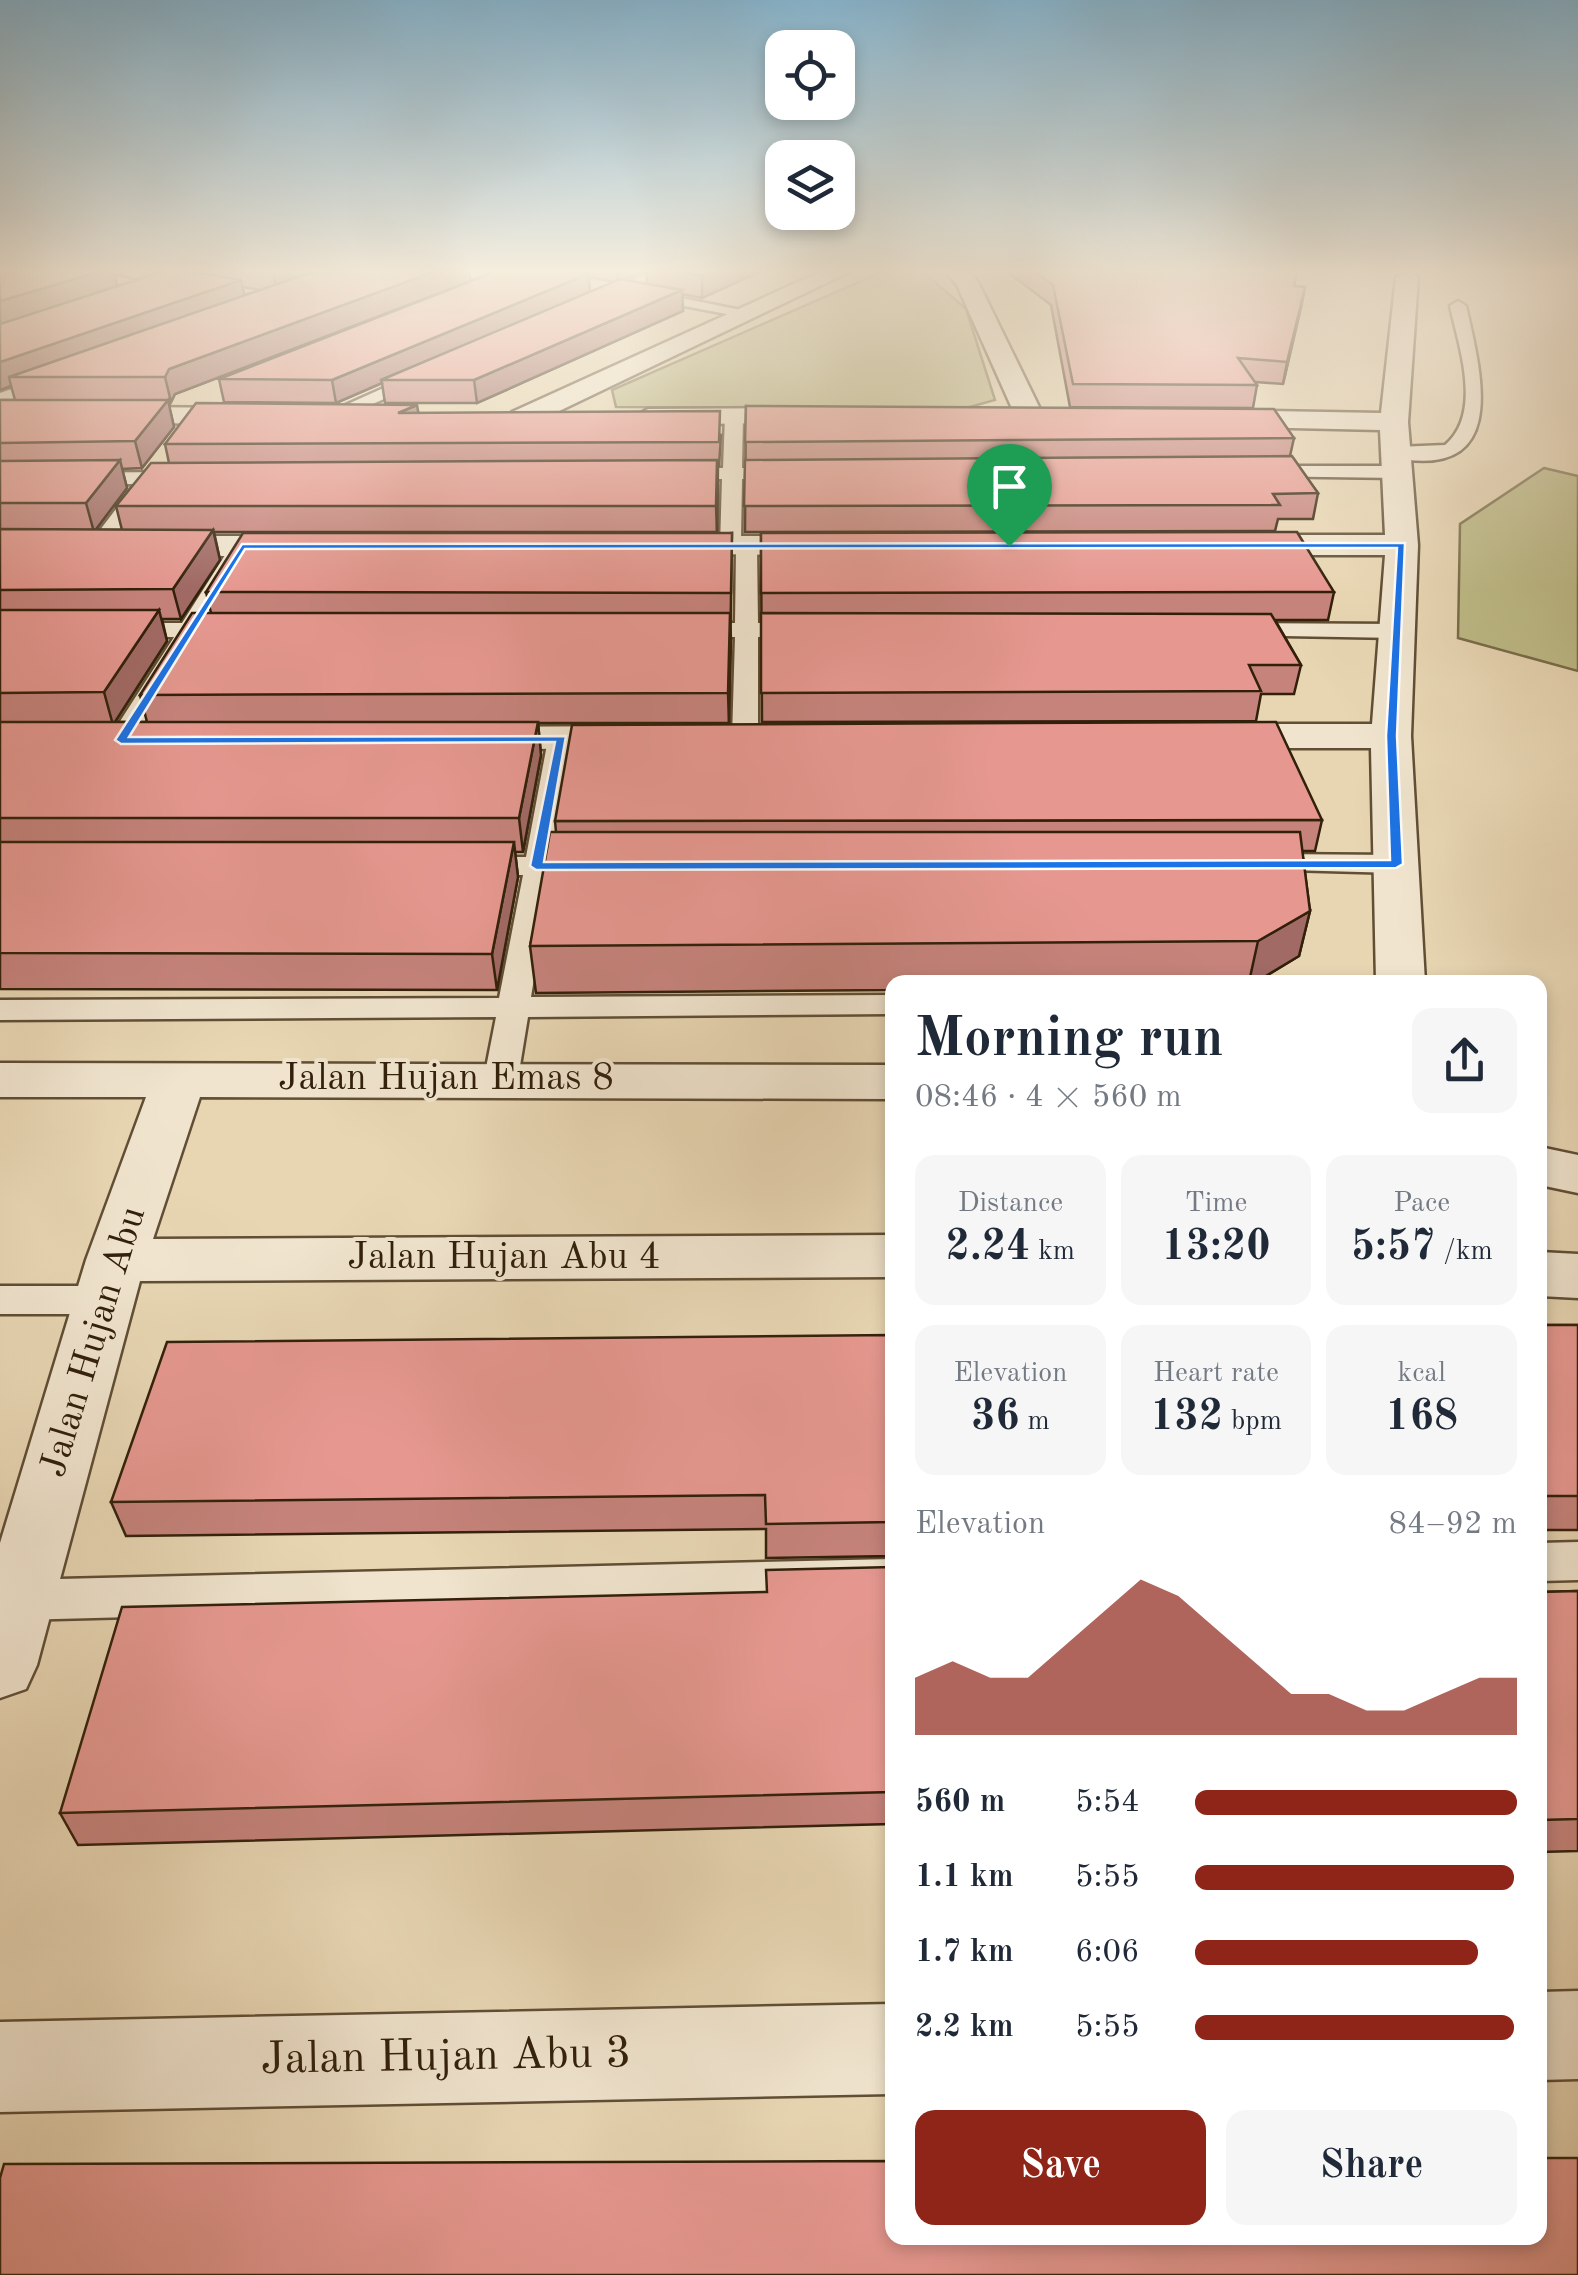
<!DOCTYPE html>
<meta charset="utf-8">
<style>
:root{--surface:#fff;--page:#f6f6f7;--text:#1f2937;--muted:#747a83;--accent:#8f2418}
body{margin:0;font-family:"Old Standard TT",serif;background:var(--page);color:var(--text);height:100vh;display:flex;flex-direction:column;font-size:38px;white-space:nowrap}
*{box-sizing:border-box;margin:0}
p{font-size:32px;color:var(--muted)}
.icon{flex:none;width:55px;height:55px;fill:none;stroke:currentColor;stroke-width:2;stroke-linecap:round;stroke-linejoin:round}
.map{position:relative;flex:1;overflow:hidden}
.panel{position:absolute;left:885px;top:975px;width:662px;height:1270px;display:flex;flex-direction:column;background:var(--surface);border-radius:20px;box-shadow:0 5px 15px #0003}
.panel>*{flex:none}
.controls{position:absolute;left:765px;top:30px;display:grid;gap:20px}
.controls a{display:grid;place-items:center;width:90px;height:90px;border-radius:20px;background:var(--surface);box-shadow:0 5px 15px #0003;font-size:50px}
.pin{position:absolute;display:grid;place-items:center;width:85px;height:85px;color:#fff;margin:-102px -42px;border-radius:50% 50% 50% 0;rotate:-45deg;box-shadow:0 0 10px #0007}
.pin .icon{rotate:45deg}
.round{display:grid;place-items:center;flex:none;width:105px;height:105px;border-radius:20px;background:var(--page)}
.headline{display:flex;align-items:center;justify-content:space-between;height:170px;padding:0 30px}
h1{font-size:55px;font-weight:700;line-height:75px}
.metrics{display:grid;grid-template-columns:repeat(3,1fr);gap:15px;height:170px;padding:10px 30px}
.metrics div{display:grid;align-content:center;border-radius:20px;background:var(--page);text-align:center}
.metrics b{font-size:42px;font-weight:700}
.metrics small{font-size:28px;font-weight:400}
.metrics p{font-size:28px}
.chart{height:280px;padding:20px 30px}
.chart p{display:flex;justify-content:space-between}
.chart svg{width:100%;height:180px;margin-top:10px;fill:var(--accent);opacity:.7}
.button{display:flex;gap:20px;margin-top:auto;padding:20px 30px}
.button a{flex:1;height:115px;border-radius:20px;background:var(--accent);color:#fff;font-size:40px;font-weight:700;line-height:115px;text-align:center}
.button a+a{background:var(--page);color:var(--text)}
ul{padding:0 30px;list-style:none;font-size:32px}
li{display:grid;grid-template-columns:160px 120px 1fr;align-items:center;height:75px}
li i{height:25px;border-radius:12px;background:var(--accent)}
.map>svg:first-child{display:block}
</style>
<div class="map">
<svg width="1578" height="2275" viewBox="0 0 1578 2275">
<rect width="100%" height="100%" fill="#e8d6b3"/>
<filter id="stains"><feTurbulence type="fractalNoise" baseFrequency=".002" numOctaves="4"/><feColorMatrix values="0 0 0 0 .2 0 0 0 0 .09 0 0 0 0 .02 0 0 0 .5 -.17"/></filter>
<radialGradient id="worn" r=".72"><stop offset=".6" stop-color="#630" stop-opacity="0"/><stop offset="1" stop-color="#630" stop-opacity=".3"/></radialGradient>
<path fill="#bebc88" stroke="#786e4a" stroke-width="2.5" d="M 884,271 L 922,271 L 966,309 L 995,400 L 966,408 L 616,407 L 612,390 Z
M 1544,468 L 1578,476 L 1578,671 L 1458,638 L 1460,524 Z"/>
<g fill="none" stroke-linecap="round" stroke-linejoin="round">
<g stroke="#604e35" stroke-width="5">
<path id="service" d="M 436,271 L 471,271 L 512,280 L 505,284 Z
M 654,271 L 673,271 L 636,289 L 756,313 L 748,318 L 636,297 L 630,291 L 593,306 L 585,301 Z
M 1458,301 L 1466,306 C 1483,379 1509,482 1390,457 L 1390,449 L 1397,447 L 1445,445 C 1483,413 1459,347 1450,306 Z
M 426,369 L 434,374 L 432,378 L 336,420 L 321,416 Z
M 55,374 L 63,379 L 61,383 L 0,404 L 0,393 Z
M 734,412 L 743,417 L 742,468 L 792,467 L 802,473 L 792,479 L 742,479 L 741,541 L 757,546 L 758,623 L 806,623 L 817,630 L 806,637 L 758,637 L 758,738 L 745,746 L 732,738 L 735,637 L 683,637 L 672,630 L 683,623 L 735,623 L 736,551 L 720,546 L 722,479 L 674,480 L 664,474 L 674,468 L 723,468 L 725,417 Z
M 1259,466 L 1398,466 L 1408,472 L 1398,478 L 1252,476 L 1249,472 Z
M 0,473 L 187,472 L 197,478 L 187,484 L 155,484 L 104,551 L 97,553 L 87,547 L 135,484 L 0,485 Z
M 233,554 L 244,560 L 205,623 L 226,623 L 237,630 L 226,637 L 197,637 L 130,745 L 112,745 L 108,740 L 174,637 L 118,637 L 107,630 L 118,623 L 182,623 L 225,555 Z
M 1233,623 L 1397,624 L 1408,631 L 1397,638 L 1225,635 L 1225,625 Z
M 561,731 L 574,739 L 554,857 L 590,857 L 604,866 L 590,875 L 551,875 L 531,997 L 892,995 L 892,1014 L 528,1017 L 518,1078 L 513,1085 L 489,1085 L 484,1078 L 496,1017 L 0,1020 L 0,1000 L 499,998 L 523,875 L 472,875 L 458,866 L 472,857 L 526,857 L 548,739 Z
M 1257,854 L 1396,855 L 1410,864 L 1396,873 L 1247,869 L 1243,863 Z
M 0,1286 L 104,1286 L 118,1290 L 123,1300 L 118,1310 L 104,1314 L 0,1314 Z
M 1578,1542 L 1578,1580 L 1540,1581 L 1540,1543 Z
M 892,1559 L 892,1597 L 18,1620 L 0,1610 L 2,1586 L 18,1580 Z"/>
</g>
<g stroke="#604e35" stroke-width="5">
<path id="minor" d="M 822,271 L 851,271 L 532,424 L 512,424 L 508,418 L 512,412 Z
M 1409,271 L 1418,277 L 1408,422 L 1418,545 L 1411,736 L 1425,982 L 1376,982 L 1371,748 L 1208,748 L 1194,744 L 1188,736 L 1194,728 L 1208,724 L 1372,724 L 1385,555 L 1233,555 L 1217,545 L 1233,535 L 1385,535 L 1380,430 L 1208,426 L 1194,418 L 1208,410 L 1381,413 L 1396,277 Z
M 0,406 L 262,408 L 276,416 L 262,424 L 0,422 Z
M 822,408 L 832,410 L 836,416 L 832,422 L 648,425 L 634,417 L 648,409 Z
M 0,536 L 307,536 L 319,539 L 323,546 L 319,553 L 307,556 L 0,556 Z
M 658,536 L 837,536 L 849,539 L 853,546 L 849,553 L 837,556 L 646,553 L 642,546 L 646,539 Z
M 642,726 L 656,730 L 662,738 L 656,746 L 463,751 L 449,748 L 443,739 L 449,730 L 463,727 Z
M 0,1063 L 892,1065 L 892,1099 L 200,1097 L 153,1239 L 892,1235 L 892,1277 L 140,1281 L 37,1665 L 26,1689 L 0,1698 L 0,1543 L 86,1260 L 146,1097 L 0,1097 Z
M 1540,1147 L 1578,1155 L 1578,1193 L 1540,1185 Z
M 1540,1252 L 1578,1254 L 1578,1298 L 1540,1296 Z
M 1578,1991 L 1578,2079 L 1540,2080 L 1540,1992 Z
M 892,2004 L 892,2094 L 0,2112 L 0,2022 Z"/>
</g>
<g stroke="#604e35" stroke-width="5">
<path id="tertiary" d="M 945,271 L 969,271 L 978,282 L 1043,415 L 1039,421 L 1019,421 L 1015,415 L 957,285 Z"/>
</g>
<use href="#service" fill="#f0e4ce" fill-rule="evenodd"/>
<use href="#minor" fill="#f0e4ce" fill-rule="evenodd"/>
<use href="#tertiary" fill="#f0e4ce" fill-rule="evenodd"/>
</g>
<path fill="#c6837c" stroke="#32200b" stroke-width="2.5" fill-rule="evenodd" d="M 0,271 L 190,271 L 204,273 L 204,271 L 469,271 L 470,281 L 493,272 L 477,271 L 645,271 L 623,280 L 647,284 L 647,271 L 761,271 L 702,298 L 682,294 L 683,311 L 477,403 L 385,403 L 382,383 L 336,403 L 224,402 L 219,379 L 448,290 L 175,394 L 171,402 L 168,402 L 174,427 L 142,468 L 122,469 L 127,488 L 95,530 L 122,530 L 116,506 L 169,463 L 165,444 L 418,413 L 721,435 L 719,466 L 718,466 L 717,532 L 214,532 L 220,560 L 181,619 L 162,619 L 167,641 L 115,722 L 147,722 L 140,695 L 211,613 L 206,592 L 732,533 L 729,723 L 538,723 L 541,755 L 523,852 L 515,852 L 518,877 L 497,990 L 0,989 L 0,400 L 15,400 L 11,386 L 0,390 ZM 114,275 L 122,276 L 137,280 L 117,286 ZM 589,277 L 615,282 L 590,292 ZM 242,287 L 260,290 L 244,295 Z
M 1006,271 L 1297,271 L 1294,286 L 1305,287 L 1283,384 L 1255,382 L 1257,385 L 1253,408 L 1070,407 L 1051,305 Z
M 746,406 L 1294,438 L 1290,456 L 1318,493 L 1313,519 L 1278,519 L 1275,531 L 745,532 Z
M 761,533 L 1334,592 L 1328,620 L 1275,620 L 1301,665 L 1294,694 L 1261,694 L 1256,721 L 762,722 Z
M 1322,820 L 1315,851 L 1302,851 L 1310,911 L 1299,956 L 1256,982 L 892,982 L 892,990 L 536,993 L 530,946 L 556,832 L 555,821 Z
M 1540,1325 L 1578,1325 L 1578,1530 L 1540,1530 Z
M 892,1335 L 892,1556 L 766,1558 L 766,1529 L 126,1536 L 111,1502 Z
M 892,1567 L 892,1824 L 78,1845 L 60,1813 L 767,1592 Z
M 1578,1591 L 1578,1851 L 1540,1852 L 1540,1592 Z"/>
<path fill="#a16a65" stroke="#32200b" stroke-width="2.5" d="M 101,271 L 113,271 L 118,290 L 0,327 L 0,301 Z
M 143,271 L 178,271 L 145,281 Z
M 273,271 L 339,271 L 277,292 Z
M 435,271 L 469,271 L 471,281 L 175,394 L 171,402 L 165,377 L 169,369 Z
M 617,271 L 645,271 L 618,282 Z
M 713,271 L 761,271 L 702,298 L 702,276 Z
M 588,274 L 590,294 L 381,380 L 382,383 L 336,403 L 332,380 Z
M 241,280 L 246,303 L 9,377 L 11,386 L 0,390 L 0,362 Z
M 1305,287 L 1301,308 L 1283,384 L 1287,362 Z
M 682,290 L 683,311 L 477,403 L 474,380 Z
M 168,400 L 174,427 L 142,468 L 135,441 Z
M 417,405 L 421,428 L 398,413 Z
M 120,460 L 127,488 L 94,532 L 86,503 Z
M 717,460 L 718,485 L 717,532 L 716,506 Z
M 213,530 L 220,560 L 181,619 L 173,589 Z
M 159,610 L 167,641 L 113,725 L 104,692 Z
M 730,613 L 731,641 L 729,723 L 728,693 Z
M 538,722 L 541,755 L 523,852 L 519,818 Z
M 514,842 L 518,877 L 497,990 L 492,954 Z
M 1310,911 L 1299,956 L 1256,982 L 1249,982 L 1258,941 Z"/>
<path fill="#e69890" stroke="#32200b" stroke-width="2.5" d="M 12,271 L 101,271 L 0,301 L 0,274 Z
M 164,271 L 190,271 L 241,280 L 0,362 L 0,324 Z
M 315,271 L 436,271 L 169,369 L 165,377 L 9,377 Z
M 497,271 L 569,271 L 588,274 L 332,380 L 219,379 Z
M 676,271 L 713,271 L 702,276 Z
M 1034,271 L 1297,271 L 1294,286 L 1305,287 L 1287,362 L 1238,358 L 1257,385 L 1073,384 L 1053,285 Z
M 620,279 L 682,290 L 474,380 L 381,380 Z
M 0,400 L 168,400 L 135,441 L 0,443 Z
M 196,403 L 417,405 L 398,413 L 720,411 L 719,442 L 165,444 Z
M 746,406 L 1274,409 L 1294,438 L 745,442 Z
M 1292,456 L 1318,493 L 1273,494 L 1280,505 L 744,506 L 745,460 Z
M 120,460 L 86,503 L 0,503 L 0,461 Z
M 717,460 L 716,506 L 116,506 L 151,463 Z
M 0,529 L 213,530 L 173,589 L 0,590 Z
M 1297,532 L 1334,592 L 761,593 L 761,533 Z
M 243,533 L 732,533 L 731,593 L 206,592 Z
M 0,610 L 159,610 L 104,692 L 0,693 Z
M 192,613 L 730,613 L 728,693 L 140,695 Z
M 761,613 L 1271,614 L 1301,665 L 1249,665 L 1261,691 L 761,693 Z
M 0,722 L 538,722 L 519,818 L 0,818 Z
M 1276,722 L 1322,820 L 555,821 L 572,725 Z
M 550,832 L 1300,832 L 1310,911 L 1258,941 L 530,946 Z
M 0,842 L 514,842 L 492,954 L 0,953 Z
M 1540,1325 L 1578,1325 L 1578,1496 L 1540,1496 Z
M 892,1335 L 892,1522 L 766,1524 L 765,1495 L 111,1502 L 167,1342 Z
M 892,1567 L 892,1792 L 60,1813 L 122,1607 L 767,1592 L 766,1570 Z
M 1578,1591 L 1578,1819 L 1540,1820 L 1540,1592 Z
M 1540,2158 L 1578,2158 L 1578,2275 L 0,2275 L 0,2178 L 4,2164 L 892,2161 L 892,2238 L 1540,2238 Z"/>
<linearGradient id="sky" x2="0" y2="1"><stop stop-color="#87b6d0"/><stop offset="0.46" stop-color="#f5eddd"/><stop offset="1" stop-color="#f5eddd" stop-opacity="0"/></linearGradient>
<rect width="1578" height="589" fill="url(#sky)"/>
<path fill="#1a73e8" stroke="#fff" stroke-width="2.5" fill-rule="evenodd" d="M 1405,543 L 1397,736 L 1403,864 L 1396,868 L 536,870 L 530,866 L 555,742 L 121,744 L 115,740 L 242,544 ZM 1397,548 L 1386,736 L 1390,860 L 544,862 L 566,736 L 129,737 L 245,549 Z"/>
<g text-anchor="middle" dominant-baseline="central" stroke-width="8" stroke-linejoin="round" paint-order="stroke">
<g font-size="38" fill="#32200b" stroke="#f0e4ce">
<text x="446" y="1079">Jalan Hujan Emas 8</text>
<text x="504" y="1258">Jalan Hujan Abu 4</text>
<text transform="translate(94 1342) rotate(-73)">Jalan Hujan Abu</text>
</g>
<g font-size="45" fill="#32200b" stroke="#f0e4ce">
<text transform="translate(446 2058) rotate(-1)">Jalan Hujan Abu 3</text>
</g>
</g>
<rect width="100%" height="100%" filter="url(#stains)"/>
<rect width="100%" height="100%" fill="url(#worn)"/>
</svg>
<div class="controls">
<a><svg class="icon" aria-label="locate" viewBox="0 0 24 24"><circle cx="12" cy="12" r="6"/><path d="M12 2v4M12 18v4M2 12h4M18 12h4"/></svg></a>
<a><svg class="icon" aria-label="layers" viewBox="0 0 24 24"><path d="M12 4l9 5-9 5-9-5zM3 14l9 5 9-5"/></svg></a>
</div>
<div class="pin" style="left:1009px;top:546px;background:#1e9e55"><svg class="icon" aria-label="arrive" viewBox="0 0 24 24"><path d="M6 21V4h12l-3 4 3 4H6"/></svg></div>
<section class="panel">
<div class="headline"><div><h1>Morning run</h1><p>08:46 · 4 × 560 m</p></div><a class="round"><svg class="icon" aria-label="share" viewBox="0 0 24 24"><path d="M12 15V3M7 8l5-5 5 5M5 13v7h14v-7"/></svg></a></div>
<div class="metrics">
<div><p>Distance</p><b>2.24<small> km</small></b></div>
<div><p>Time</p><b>13:20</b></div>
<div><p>Pace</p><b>5:57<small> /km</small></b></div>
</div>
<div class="metrics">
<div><p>Elevation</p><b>36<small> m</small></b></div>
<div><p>Heart rate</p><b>132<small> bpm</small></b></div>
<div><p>kcal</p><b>168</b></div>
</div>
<div class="chart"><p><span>Elevation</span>84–92 m</p>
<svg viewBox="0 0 160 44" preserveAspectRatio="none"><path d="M0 44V30L10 26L20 30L30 30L40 22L50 14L60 6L70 10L80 18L90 26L100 34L110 34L120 38L130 38L140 34L150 30L160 30V44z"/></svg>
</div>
<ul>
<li><b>560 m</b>5:54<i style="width:100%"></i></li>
<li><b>1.1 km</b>5:55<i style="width:99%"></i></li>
<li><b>1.7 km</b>6:06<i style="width:88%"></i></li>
<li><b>2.2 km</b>5:55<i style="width:99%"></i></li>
</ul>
<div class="button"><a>Save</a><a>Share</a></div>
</section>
</div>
